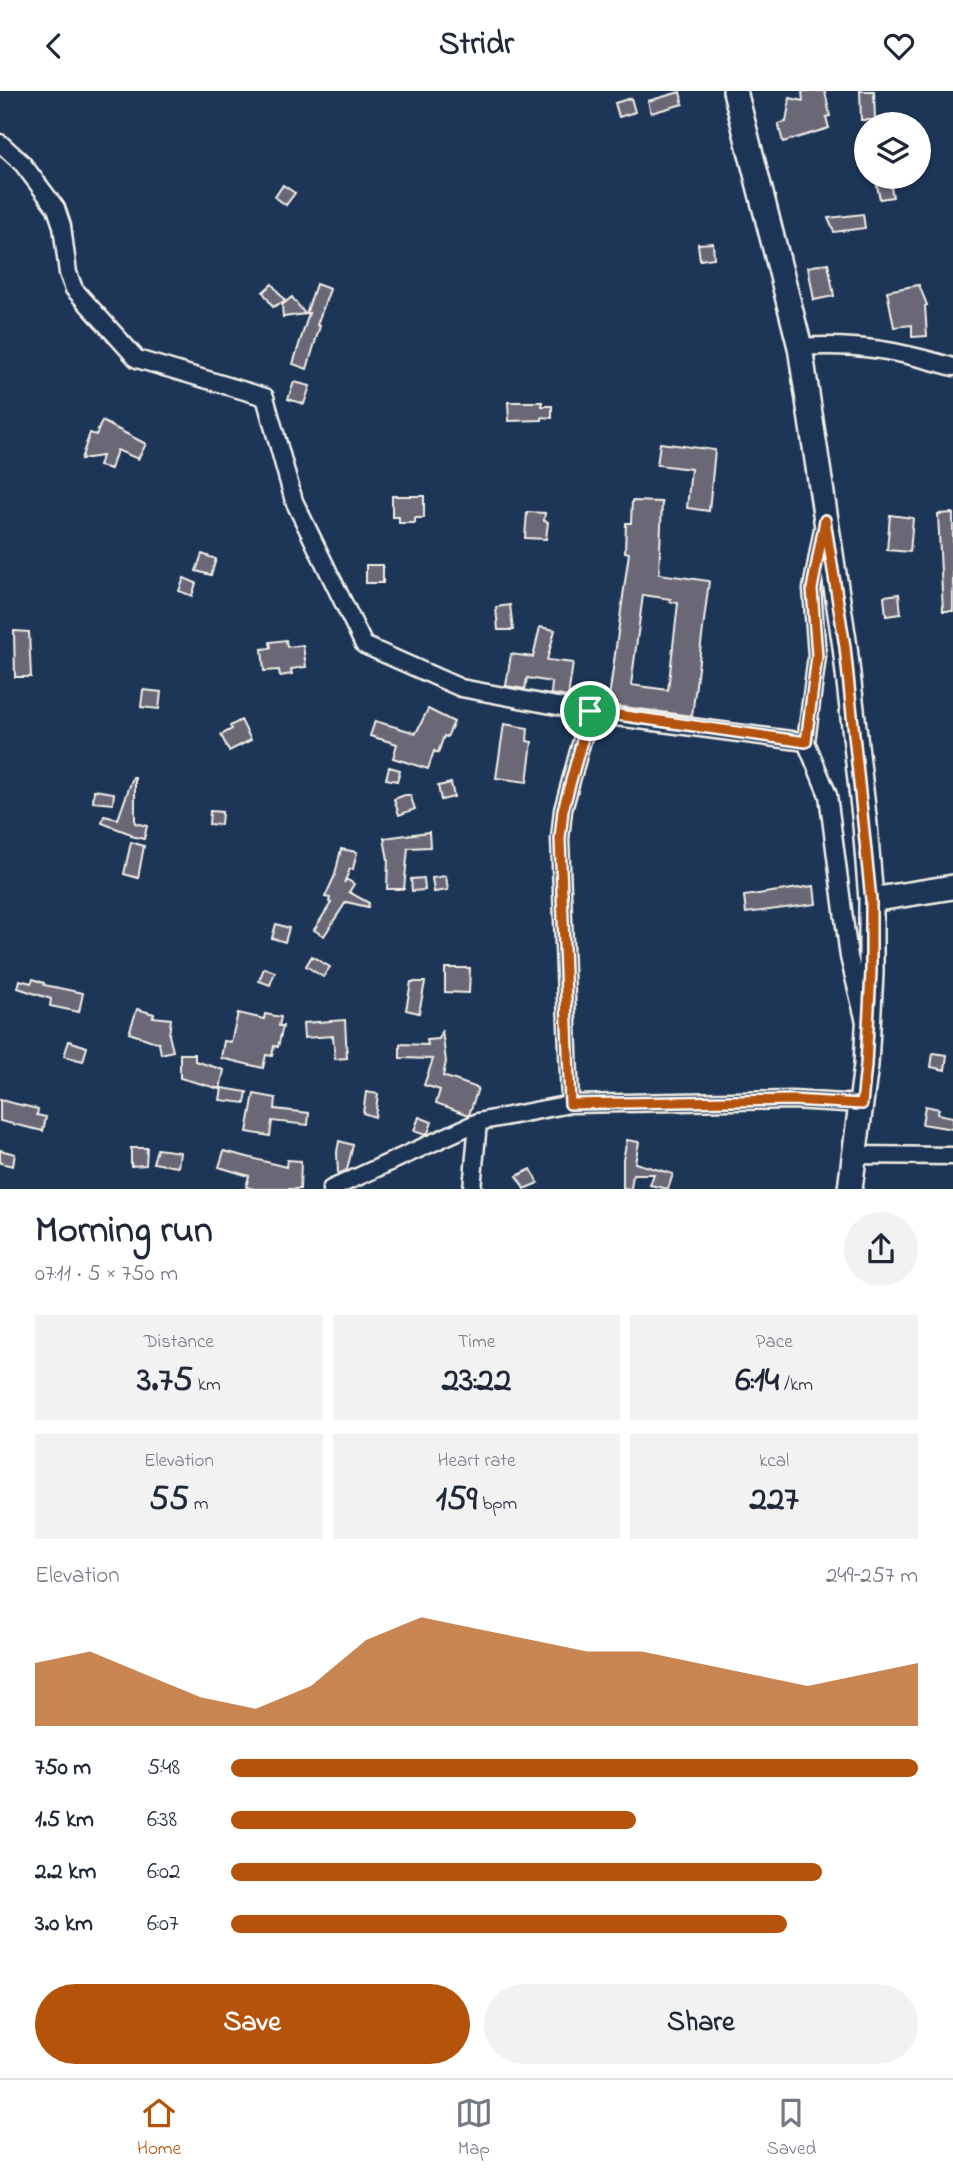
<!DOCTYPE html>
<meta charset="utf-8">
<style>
:root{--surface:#fff;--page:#f2f2f3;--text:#1f2937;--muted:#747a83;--line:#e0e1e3;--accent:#b45309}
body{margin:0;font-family:"Indie Flower",sans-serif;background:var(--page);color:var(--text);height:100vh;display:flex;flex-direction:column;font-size:26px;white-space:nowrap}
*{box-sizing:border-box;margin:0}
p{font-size:23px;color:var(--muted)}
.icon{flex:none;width:38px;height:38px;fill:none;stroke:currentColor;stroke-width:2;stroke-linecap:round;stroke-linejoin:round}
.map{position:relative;height:1098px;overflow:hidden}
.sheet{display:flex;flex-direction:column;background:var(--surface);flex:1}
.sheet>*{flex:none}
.tools{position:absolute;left:854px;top:21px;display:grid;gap:14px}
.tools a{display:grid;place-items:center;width:77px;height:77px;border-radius:50%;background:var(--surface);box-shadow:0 2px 5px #0004;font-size:35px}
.pin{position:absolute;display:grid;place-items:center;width:60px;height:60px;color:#fff;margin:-30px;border:4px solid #fff;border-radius:50%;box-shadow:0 2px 7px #0007}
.round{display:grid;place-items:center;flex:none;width:74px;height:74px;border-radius:37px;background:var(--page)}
.summary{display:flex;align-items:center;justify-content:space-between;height:119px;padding:0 35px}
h1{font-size:38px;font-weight:700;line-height:52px}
.stats{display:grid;grid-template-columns:repeat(3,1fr);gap:10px;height:119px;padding:7px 35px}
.stats div{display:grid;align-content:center;border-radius:0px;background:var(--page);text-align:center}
.stats b{font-size:35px;font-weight:700}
.stats small{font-size:19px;font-weight:400}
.stats p{font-size:19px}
.chart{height:196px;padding:14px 35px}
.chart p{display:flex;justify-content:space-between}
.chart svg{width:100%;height:126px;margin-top:7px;fill:var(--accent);opacity:.7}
.button{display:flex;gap:14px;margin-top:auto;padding:14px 35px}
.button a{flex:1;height:80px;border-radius:42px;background:var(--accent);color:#fff;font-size:28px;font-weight:700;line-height:80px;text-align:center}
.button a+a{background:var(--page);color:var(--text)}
ul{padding:0 35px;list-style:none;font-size:23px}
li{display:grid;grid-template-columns:112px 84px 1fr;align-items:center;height:52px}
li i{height:18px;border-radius:9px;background:var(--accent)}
header{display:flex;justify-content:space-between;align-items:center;height:91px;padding:0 35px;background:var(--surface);font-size:32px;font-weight:700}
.tab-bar{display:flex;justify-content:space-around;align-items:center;height:98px;border-top:2px solid var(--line);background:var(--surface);font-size:19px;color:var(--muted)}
.tab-bar a{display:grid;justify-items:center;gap:4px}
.tab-bar .active{color:var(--accent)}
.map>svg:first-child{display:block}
</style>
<header><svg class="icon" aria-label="back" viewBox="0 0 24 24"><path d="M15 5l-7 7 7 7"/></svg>Stridr<svg class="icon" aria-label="heart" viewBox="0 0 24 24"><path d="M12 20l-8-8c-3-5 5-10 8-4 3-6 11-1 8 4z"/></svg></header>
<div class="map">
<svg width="953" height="1098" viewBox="0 0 953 1098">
<rect width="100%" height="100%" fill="#1d3557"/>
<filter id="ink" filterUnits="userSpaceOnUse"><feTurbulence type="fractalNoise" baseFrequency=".0143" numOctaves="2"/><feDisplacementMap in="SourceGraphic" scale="14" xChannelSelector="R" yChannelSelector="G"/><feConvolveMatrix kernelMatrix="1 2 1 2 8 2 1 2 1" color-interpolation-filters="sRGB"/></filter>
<g filter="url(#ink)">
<path fill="#6b6777" stroke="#f4f1e8" stroke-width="2" fill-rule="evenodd" d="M 802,0 L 825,0 L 830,25 L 826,26 L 829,37 L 783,51 L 778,33 L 786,31 L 790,7 L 803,10 Z
M 860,0 L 874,0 L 875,29 L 861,29 Z
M 680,1 L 683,13 L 651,22 L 648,10 Z
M 631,7 L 635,21 L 619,26 L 615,12 Z
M 875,86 L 889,86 L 893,106 L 880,108 Z
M 283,94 L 295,102 L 286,114 L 275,106 Z
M 863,123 L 865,137 L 834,141 L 828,127 Z
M 713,152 L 714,167 L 700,169 L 698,153 Z
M 828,172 L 834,205 L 814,209 L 808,176 Z
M 272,193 L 285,210 L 273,216 L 263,201 Z
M 316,193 L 330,198 L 317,234 L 320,235 L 307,278 L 293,273 L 309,222 L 306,223 Z
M 919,194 L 927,214 L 925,215 L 927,245 L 912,246 L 912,234 L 894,236 L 887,200 Z
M 292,206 L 305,223 L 283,226 L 282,214 Z
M 294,291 L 310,295 L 304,313 L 288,308 Z
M 508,311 L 542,311 L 542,315 L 552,315 L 552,327 L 542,326 L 542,329 L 509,330 Z
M 102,330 L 146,353 L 138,368 L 117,359 L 111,378 L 99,375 L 102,365 L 81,368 L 90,342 L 96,344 Z
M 660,352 L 715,359 L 709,420 L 687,417 L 691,378 L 657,374 Z
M 392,405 L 424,405 L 424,427 L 415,427 L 415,432 L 399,432 L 399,426 L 392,426 Z
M 632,410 L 662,411 L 659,483 L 709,490 L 692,625 L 608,614 L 629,462 L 625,461 L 626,432 L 631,432 ZM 643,504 L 671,508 L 670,511 L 678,512 L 668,599 L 631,594 Z
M 527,421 L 545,422 L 544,430 L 548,431 L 546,448 L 525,447 Z
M 953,422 L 953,520 L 943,520 L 938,423 Z
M 890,424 L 913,427 L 910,461 L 887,459 Z
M 202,463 L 216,468 L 211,484 L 196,480 Z
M 366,474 L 383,474 L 383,492 L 366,492 Z
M 184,487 L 196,492 L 192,505 L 179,500 Z
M 899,503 L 901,523 L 886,525 L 884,505 Z
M 510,514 L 513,539 L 498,539 L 496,516 Z
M 540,536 L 555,539 L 547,569 L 573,572 L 568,606 L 551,603 L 552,591 L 527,587 L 525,598 L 506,595 L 511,563 L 533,566 Z
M 14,540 L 29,541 L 31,586 L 15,586 Z
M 286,549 L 287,556 L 303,554 L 306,576 L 291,578 L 292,583 L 280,585 L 279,579 L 264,580 L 262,558 L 271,557 L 270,551 Z
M 143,599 L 161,601 L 159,618 L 141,616 Z
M 428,618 L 454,631 L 447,646 L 444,645 L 438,662 L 434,660 L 428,678 L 393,667 L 397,653 L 370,645 L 375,630 L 416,642 Z
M 241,629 L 251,649 L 229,660 L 221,644 L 232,638 L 230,635 Z
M 504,633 L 528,637 L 527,650 L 532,651 L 527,691 L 496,687 Z
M 389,676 L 400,679 L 397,690 L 386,688 Z
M 133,686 L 135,686 L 135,732 L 147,735 L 144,748 L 131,745 L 131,743 L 102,732 L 104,725 L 118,728 Z
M 451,692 L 454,706 L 441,709 L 438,695 Z
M 94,699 L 114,702 L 113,713 L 93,711 Z
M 405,704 L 410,704 L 415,718 L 399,724 L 394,708 Z
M 210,720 L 222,721 L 221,734 L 209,733 Z
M 429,741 L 430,756 L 408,757 L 404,798 L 387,798 L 388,769 L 384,747 Z
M 131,751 L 144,755 L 138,787 L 124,783 Z
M 341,758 L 357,761 L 353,778 L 350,778 L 344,792 L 346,788 L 354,793 L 349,801 L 369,812 L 368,816 L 346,811 L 324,845 L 314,839 L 331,812 L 329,811 L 330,807 L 325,806 L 335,784 Z
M 446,785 L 448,799 L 434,801 L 432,787 Z
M 424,787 L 425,799 L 412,800 L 411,788 Z
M 814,795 L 816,813 L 746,822 L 744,805 Z
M 276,833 L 289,837 L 285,851 L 272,847 Z
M 312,865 L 330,876 L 323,886 L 306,875 Z
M 264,877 L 275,881 L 270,894 L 259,890 Z
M 445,877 L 470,877 L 469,902 L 445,901 Z
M 33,888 L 44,892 L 44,894 L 83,902 L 79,921 L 50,915 L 51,908 L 18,897 L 20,889 L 31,892 Z
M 411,891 L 425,891 L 419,922 L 406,919 Z
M 137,918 L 154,923 L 153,926 L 171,928 L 169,944 L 173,960 L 161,963 L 159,952 L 129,942 Z
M 238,922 L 264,928 L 265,923 L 281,926 L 279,935 L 283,935 L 278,956 L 274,955 L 272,965 L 266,964 L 263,977 L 221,967 L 224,950 L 231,951 Z
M 345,929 L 347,967 L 335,968 L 333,945 L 304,947 L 303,932 Z
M 442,939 L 446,971 L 443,985 L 478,997 L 469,1024 L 436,1012 L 440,999 L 424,994 L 433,968 L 400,967 L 400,953 L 428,954 L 427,949 L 439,948 Z
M 69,950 L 87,956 L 83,970 L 64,965 Z
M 933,962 L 947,964 L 945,979 L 931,976 Z
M 180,963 L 195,963 L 195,970 L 224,979 L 220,998 L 180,987 Z
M 222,997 L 247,1001 L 245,1012 L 220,1009 Z
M 366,1001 L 378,1003 L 375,1026 L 363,1022 Z
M 254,1003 L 276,1007 L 275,1018 L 309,1022 L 308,1034 L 272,1030 L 270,1045 L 247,1041 Z
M 0,1009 L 38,1018 L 37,1024 L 46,1026 L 43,1040 L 0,1030 Z
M 925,1015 L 939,1018 L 937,1023 L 953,1026 L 953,1038 L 922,1033 Z
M 419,1026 L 432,1031 L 428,1042 L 425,1044 L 414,1040 Z
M 627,1049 L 639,1051 L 635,1072 L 673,1083 L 668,1098 L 650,1094 L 654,1083 L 633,1083 L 631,1098 L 623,1098 L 623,1068 Z
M 339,1050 L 353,1054 L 347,1079 L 338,1083 L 337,1061 Z
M 131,1057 L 147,1057 L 146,1074 L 131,1075 Z
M 157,1058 L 180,1061 L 178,1076 L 153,1072 Z
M 0,1059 L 15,1063 L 13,1075 L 0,1072 Z
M 224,1060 L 286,1076 L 287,1069 L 301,1070 L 300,1098 L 254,1098 L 246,1096 L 249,1085 L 219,1076 Z
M 531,1078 L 538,1092 L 524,1098 L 517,1085 Z"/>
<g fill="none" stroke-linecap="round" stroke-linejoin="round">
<g stroke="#f4f1e8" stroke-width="21">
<path id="street" d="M 0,52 L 22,72 L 56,117 L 62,135 L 68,182 L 74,198 L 137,268 L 265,306 L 294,410 L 364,554 L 461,597 L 616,626 L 806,651
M 800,256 C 857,252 899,260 953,276
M 823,438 L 812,498 L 817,565 L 806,651 L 828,704 L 849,866 L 864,927
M 570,1013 L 560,748 L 563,719 L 590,620
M 854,1064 L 953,1065
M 331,1098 L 478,1031 L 570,1013 L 792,1009 L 862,1013
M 472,1098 L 478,1031"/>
</g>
<g stroke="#f4f1e8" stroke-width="28">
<path id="secondary" d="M 735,0 L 800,256 L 845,556 L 865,734 L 871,809 L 871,882 L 866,974 L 850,1098
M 871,809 L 953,796"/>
</g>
<use href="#street" stroke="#1d3557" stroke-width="16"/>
<use href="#secondary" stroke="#1d3557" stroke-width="23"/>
</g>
</g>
<g fill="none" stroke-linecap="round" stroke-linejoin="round" filter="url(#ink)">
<g stroke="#fff" stroke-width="14">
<path id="route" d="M 825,429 L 845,556 L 871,809 L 871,881 L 866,974 L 862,1013 L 792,1009 L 570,1013 L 560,748 L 563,719 L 590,620 L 806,651 L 817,565 L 812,498 Z"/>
</g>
<use href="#route" stroke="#b45309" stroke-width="9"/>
</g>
</svg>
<div class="tools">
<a><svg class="icon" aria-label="layers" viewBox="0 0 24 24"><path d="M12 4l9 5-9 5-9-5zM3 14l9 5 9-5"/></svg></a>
</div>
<div class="pin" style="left:590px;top:620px;background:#1e9e55"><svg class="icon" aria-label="arrive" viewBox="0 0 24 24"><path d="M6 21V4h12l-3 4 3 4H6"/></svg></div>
</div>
<section class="sheet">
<div class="summary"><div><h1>Morning run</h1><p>07:11 · 5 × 750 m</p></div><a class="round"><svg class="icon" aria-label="share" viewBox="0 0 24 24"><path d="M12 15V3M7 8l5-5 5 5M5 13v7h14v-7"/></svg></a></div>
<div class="stats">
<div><p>Distance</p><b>3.75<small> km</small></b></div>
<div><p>Time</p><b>23:22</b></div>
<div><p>Pace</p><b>6:14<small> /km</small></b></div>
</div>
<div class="stats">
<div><p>Elevation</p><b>55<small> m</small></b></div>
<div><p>Heart rate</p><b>159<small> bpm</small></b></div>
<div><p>kcal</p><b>227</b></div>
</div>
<div class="chart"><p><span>Elevation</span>249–257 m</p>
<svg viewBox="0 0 160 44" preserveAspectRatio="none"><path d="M0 44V22L10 18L20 26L30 34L40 38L50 30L60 14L70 6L80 10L90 14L100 18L110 18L120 22L130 26L140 30L150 26L160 22V44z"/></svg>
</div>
<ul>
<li><b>750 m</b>5:48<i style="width:100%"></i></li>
<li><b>1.5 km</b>6:38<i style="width:59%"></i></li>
<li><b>2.2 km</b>6:02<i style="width:86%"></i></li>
<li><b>3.0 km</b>6:07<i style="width:81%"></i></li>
</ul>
<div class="button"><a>Save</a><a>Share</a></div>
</section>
<nav class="tab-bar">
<a class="active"><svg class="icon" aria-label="home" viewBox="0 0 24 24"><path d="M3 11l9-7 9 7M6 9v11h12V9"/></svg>Home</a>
<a><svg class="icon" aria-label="map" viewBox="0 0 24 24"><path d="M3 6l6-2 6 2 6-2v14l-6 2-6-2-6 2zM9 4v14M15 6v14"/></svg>Map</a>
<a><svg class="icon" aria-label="saved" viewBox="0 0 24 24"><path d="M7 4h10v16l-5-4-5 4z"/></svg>Saved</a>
</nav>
